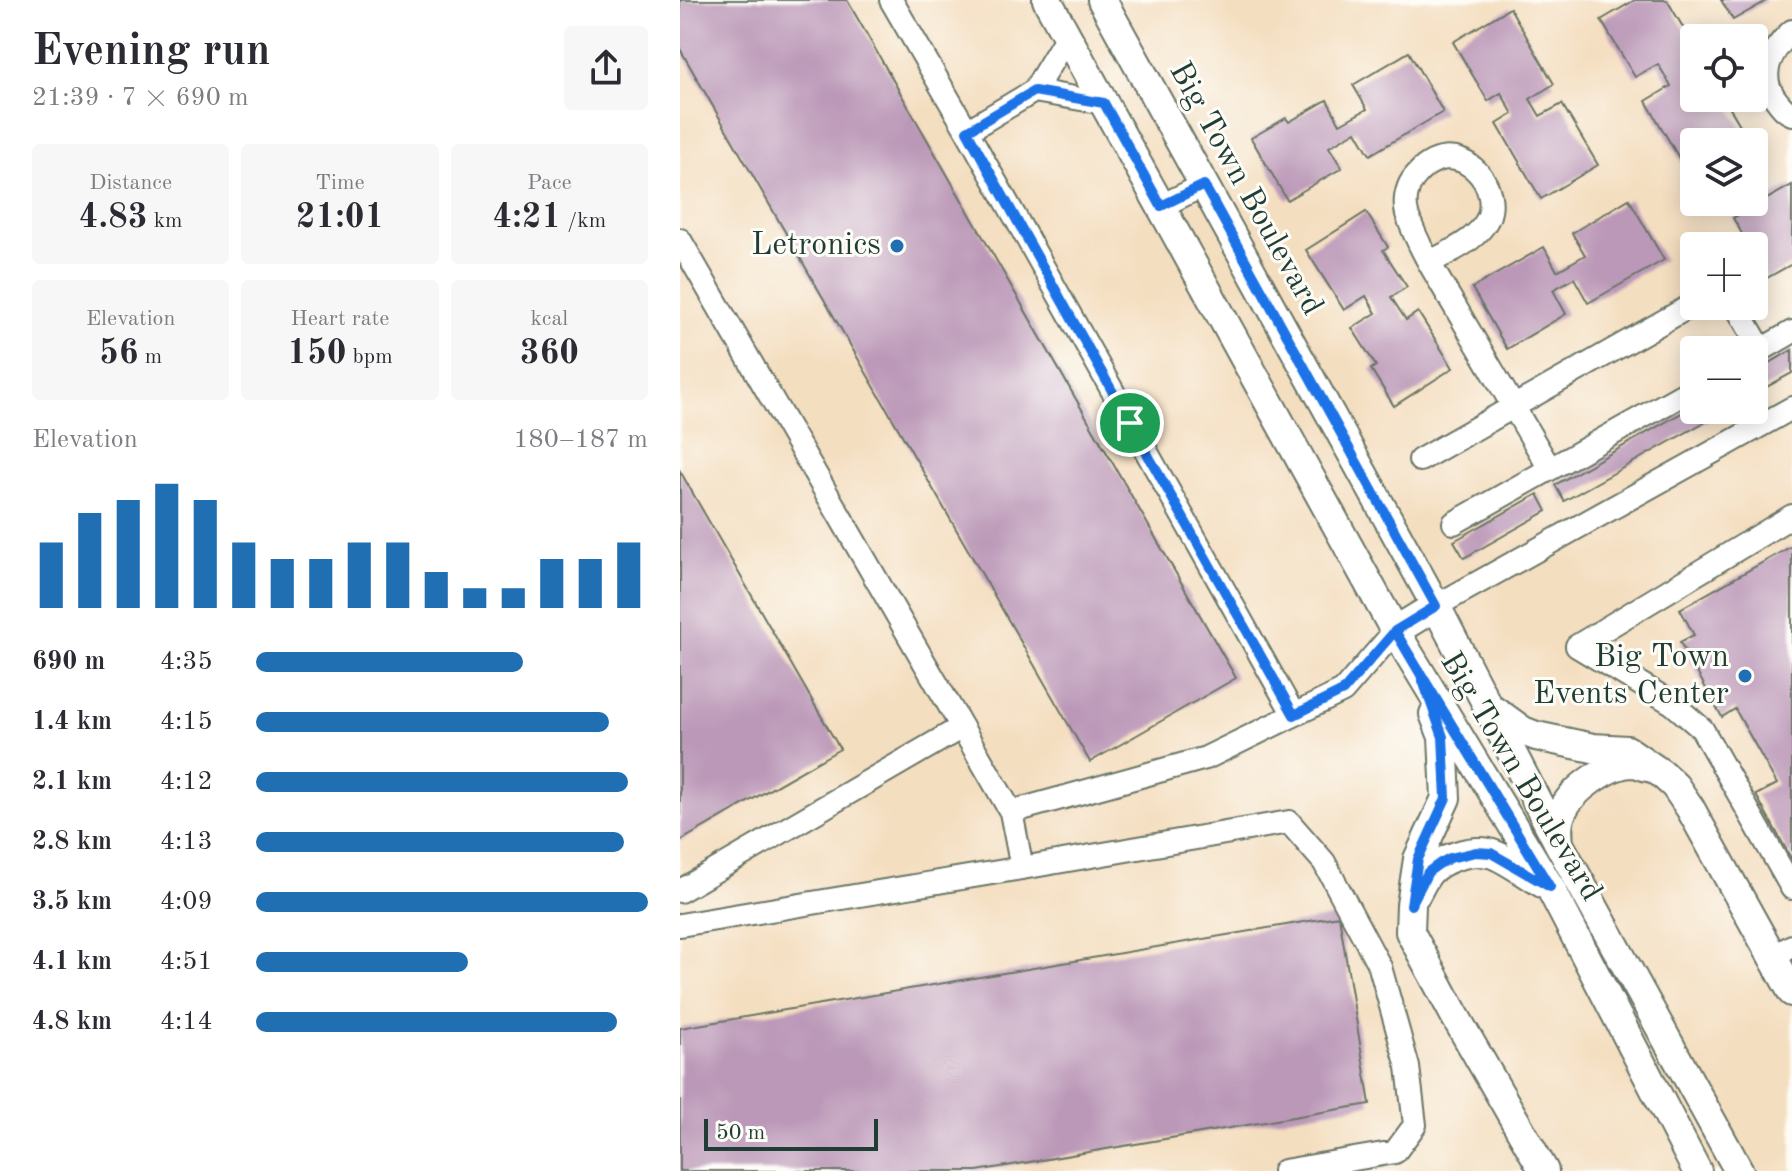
<!DOCTYPE html>
<meta charset="utf-8">
<style>
:root{--surface:#fff;--page:#f7f7f7;--text:#2b2b33;--muted:#7c7c81;--accent:#1f6fb2}
body{margin:0;font-family:"Old Standard TT",serif;background:var(--page);color:var(--text);height:100vh;display:flex;flex-direction:column;font-size:30px;white-space:nowrap}
*{box-sizing:border-box;margin:0}
p{font-size:26px;color:var(--muted)}
.icon{flex:none;width:44px;height:44px;fill:none;stroke:currentColor;stroke-width:2;stroke-linecap:round;stroke-linejoin:round}
.map{position:relative;flex:1;overflow:hidden}
.drawer{display:flex;flex-direction:column;background:var(--surface);width:680px}
.drawer>*{flex:none}
.controls{position:absolute;left:1000px;top:24px;display:grid;gap:16px}
.controls a{display:grid;place-items:center;width:88px;height:88px;border-radius:8px;background:var(--surface);box-shadow:0 4px 20px #0003;font-size:40px}
.scale{position:absolute;left:24px;bottom:20px;width:174px;box-sizing:border-box;padding-left:8px;border:4px solid #1f3d34;border-top:0;font-size:22px;line-height:28px;white-space:nowrap;color:#1f3d34;-webkit-text-stroke:6px #fdfcf7;paint-order:stroke}
.pin{position:absolute;display:grid;place-items:center;width:68px;height:68px;color:#fff;margin:-34px;border:4px solid #fff;border-radius:50%;box-shadow:0 2px 8px #0007}
.round{display:grid;place-items:center;flex:none;width:84px;height:84px;border-radius:8px;background:var(--page)}
.headline{display:flex;align-items:center;justify-content:space-between;height:136px;padding:0 32px}
h1{font-size:44px;font-weight:600;line-height:60px}
.metrics{display:grid;grid-template-columns:repeat(3,1fr);gap:12px;height:136px;padding:8px 32px}
.metrics div{display:grid;align-content:center;border-radius:8px;background:var(--page);text-align:center}
.metrics b{font-size:34px;font-weight:600}
.metrics small{font-size:22px;font-weight:400}
.metrics p{font-size:22px}
.chart{height:224px;padding:16px 32px}
.chart p{display:flex;justify-content:space-between}
.chart svg{width:100%;height:144px;margin-top:8px;stroke:var(--accent);stroke-width:6}
ul{padding:0 32px;list-style:none;font-size:26px}
li{display:grid;grid-template-columns:128px 96px 1fr;align-items:center;height:60px}
li i{height:20px;border-radius:10px;background:var(--accent)}
main{display:flex;flex:1;min-height:0}
.map>svg:first-child{display:block}
</style>
<main>
<section class="drawer">
<div class="headline"><div><h1>Evening run</h1><p>21:39 · 7 × 690 m</p></div><a class="round"><svg class="icon" aria-label="share" viewBox="0 0 24 24"><path d="M12 15V3M7 8l5-5 5 5M5 13v7h14v-7"/></svg></a></div>
<div class="metrics">
<div><p>Distance</p><b>4.83<small> km</small></b></div>
<div><p>Time</p><b>21:01</b></div>
<div><p>Pace</p><b>4:21<small> /km</small></b></div>
</div>
<div class="metrics">
<div><p>Elevation</p><b>56<small> m</small></b></div>
<div><p>Heart rate</p><b>150<small> bpm</small></b></div>
<div><p>kcal</p><b>360</b></div>
</div>
<div class="chart"><p><span>Elevation</span>180–187 m</p>
<svg viewBox="0 0 160 44" preserveAspectRatio="none"><path d="M5 44V24M15 44V15M25 44V11M35 44V6M45 44V11M55 44V24M65 44V29M75 44V29M85 44V24M95 44V24M105 44V33M115 44V38M125 44V38M135 44V29M145 44V29M155 44V24"/></svg>
</div>
<ul>
<li><b>690 m</b>4:35<i style="width:68%"></i></li>
<li><b>1.4 km</b>4:15<i style="width:90%"></i></li>
<li><b>2.1 km</b>4:12<i style="width:95%"></i></li>
<li><b>2.8 km</b>4:13<i style="width:94%"></i></li>
<li><b>3.5 km</b>4:09<i style="width:100%"></i></li>
<li><b>4.1 km</b>4:51<i style="width:54%"></i></li>
<li><b>4.8 km</b>4:14<i style="width:92%"></i></li>
</ul>
</section>
<div class="map">
<svg width="1112" height="1171" viewBox="0 0 1112 1171">
<rect width="100%" height="100%" fill="#fdfcf7"/>
<filter id="ink" filterUnits="userSpaceOnUse"><feTurbulence type="fractalNoise" baseFrequency=".0125" numOctaves="2"/><feDisplacementMap in="SourceGraphic" scale="16" xChannelSelector="R" yChannelSelector="G"/><feConvolveMatrix kernelMatrix="1 2 1 2 8 2 1 2 1" color-interpolation-filters="sRGB"/></filter>
<filter id="wash" filterUnits="userSpaceOnUse"><feTurbulence type="fractalNoise" baseFrequency=".006" numOctaves="4" result="noise"/><feDisplacementMap in="SourceGraphic" scale="32" xChannelSelector="R" yChannelSelector="G"/><feGaussianBlur stdDeviation="1.8" result="paint"/><feColorMatrix in="noise" values="0 0 0 0 0 0 0 0 0 0 0 0 0 0 0 0 0 1.4 0 .05"/><feComposite in="paint" operator="in"/></filter>
<g filter="url(#wash)">
<rect width="100%" height="100%" fill="#f4dec0"/>
<g id="blocks">
<path fill="#bb98b8" d="M 0,0 L 167,0 L 556,678 L 410,762 L 0,49 Z
M 955,0 L 987,0 L 1014,46 L 1014,98 L 1044,98 L 1070,142 L 1014,142 L 1014,174 L 1010,177 L 966,101 L 991,86 L 978,64 L 955,77 L 921,20 Z
M 1041,0 L 1088,0 L 1053,20 Z
M 830,8 L 874,84 L 850,99 L 860,116 L 882,104 L 918,165 L 861,199 L 817,124 L 833,114 L 821,93 L 808,101 L 773,42 Z
M 729,52 L 763,112 L 690,155 L 676,131 L 649,147 L 662,168 L 607,200 L 571,138 L 606,118 L 609,122 L 647,100 L 660,124 L 687,109 L 673,85 Z
M 1112,185 L 1112,264 L 1087,278 L 1074,256 L 1074,246 L 1069,246 L 1053,218 Z
M 949,199 L 984,260 L 908,303 L 894,278 L 873,290 L 886,314 L 827,349 L 792,288 L 864,247 L 877,271 L 905,255 L 892,233 Z
M 686,212 L 708,247 L 703,250 L 727,287 L 711,297 L 726,320 L 738,312 L 773,368 L 714,406 L 691,369 L 696,366 L 672,328 L 696,313 L 686,296 L 664,310 L 626,250 Z
M 1112,350 L 1112,373 L 1074,394 L 1074,372 Z
M 1014,406 L 1014,410 L 1046,410 L 884,501 L 875,485 Z
M 0,471 L 160,749 L 0,841 Z
M 858,494 L 867,511 L 784,558 L 774,541 Z
M 1112,546 L 1112,860 L 1076,795 L 1097,784 L 1055,709 L 1042,717 L 1000,642 L 1014,635 L 1000,609 Z
M 659,916 L 690,1104 L 297,1171 L 0,1171 L 0,1028 Z"/>
</g>
</g>
<g filter="url(#ink)">
<use href="#blocks" fill-opacity="0" stroke="#6a7565" stroke-width="2"/>
<g fill="none" stroke-linecap="round" stroke-linejoin="round">
<g stroke="#6a7565" stroke-width="26">
<path id="minor" d="M 211,0 L 287,131
M 1112,31 C 1091,50 1076,77 1098,102 C 1103,108 1105,111 1112,114
M 387,36 L 354,91 L 424,103
M 354,91 L 287,131 L 614,715
M 481,206 L 524,185
M 0,240 L 331,812 L 526,758 L 663,691 L 715,631
M 750,262 C 769,252 791,243 804,225 C 830,189 774,125 733,179 C 726,189 724,203 727,214 C 739,250 762,284 781,317 C 810,367 840,418 870,469 L 1014,388
M 1056,306 L 1081,349
M 1074,354 L 1112,332
M 740,460 L 1014,304
M 1112,516 L 897,646 L 992,703 L 1022,729 L 1112,888
M 774,523 L 870,469
M 756,606 L 1112,408
M 342,868 L 609,822 L 644,862 L 700,967 L 728,1067 L 735,1125 L 715,1152 L 604,1171
M 0,891 L 282,727
M 0,925 L 342,868 L 331,812
M 1093,957 L 1112,946"/>
</g>
<g stroke="#6a7565" stroke-width="32">
<path id="major" d="M 367,0 L 715,631 L 870,887 L 1017,1171
M 422,0 L 756,606 L 879,844 L 1059,1171
M 715,631 L 756,606
M 814,710 L 843,731 L 856,736 L 913,748 L 947,750 L 982,774 L 995,786 L 1010,808 L 1112,992
M 754,714 L 763,737 L 766,798 L 738,859 L 731,905 L 730,932 L 774,1014 L 864,1171
M 879,844 C 878,833 877,822 882,812 C 891,790 930,762 955,763 C 959,764 963,766 967,767
M 736,894 C 740,887 744,878 749,872 C 762,858 790,849 809,853 C 821,855 852,877 864,884"/>
</g>
<use href="#minor" stroke="#fff" stroke-width="22"/>
<use href="#major" stroke="#fff" stroke-width="28"/>
</g>
</g>
<g fill="none" stroke-linecap="round" stroke-linejoin="round" filter="url(#ink)">
<g stroke="#fff" stroke-width="16">
<path id="route" d="M 450,423 L 614,715 L 663,691 L 715,631 L 741,675 L 763,737 L 766,798 L 738,859 L 731,905 L 748,872 L 759,864 L 770,858 L 796,852 L 811,853 L 870,887 L 715,631 L 756,606 L 524,185 L 481,206 L 424,103 L 354,91 L 287,131 L 450,423"/>
</g>
<use href="#route" stroke="#1a73e8" stroke-width="10"/>
</g>
<g fill="#1f6fb2" stroke="#fdfcf7" stroke-width="3">
<circle cx="217" cy="246" r="8"/>
<circle cx="1065" cy="676" r="8"/>
</g>
<g text-anchor="middle" dominant-baseline="central" stroke-width="6" stroke-linejoin="round" paint-order="stroke">
<g font-size="32" fill="#1f3d34" stroke="#fdfcf7">
<text transform="translate(565 189) rotate(61)">Big Town Boulevard</text>
<text transform="translate(840 777) rotate(59)">Big Town Boulevard</text>
</g>
<g font-size="32" fill="#1f3d34" stroke="#fdfcf7" text-anchor="end">
<text x="201" y="246">Letronics</text>
<text x="1049" y="658">Big Town<tspan x="1049" dy="37">Events Center</tspan></text>
</g>
</g>
</svg>
<div class="controls">
<a><svg class="icon" aria-label="locate" viewBox="0 0 24 24"><circle cx="12" cy="12" r="6"/><path d="M12 2v4M12 18v4M2 12h4M18 12h4"/></svg></a>
<a><svg class="icon" aria-label="layers" viewBox="0 0 24 24"><path d="M12 4l9 5-9 5-9-5zM3 14l9 5 9-5"/></svg></a>
<a>+</a>
<a>−</a>
</div>
<div class="scale">50 m</div>
<div class="pin" style="left:450px;top:423px;background:#1e9e55"><svg class="icon" aria-label="arrive" viewBox="0 0 24 24"><path d="M6 21V4h12l-3 4 3 4H6"/></svg></div>
</div>
</main>
